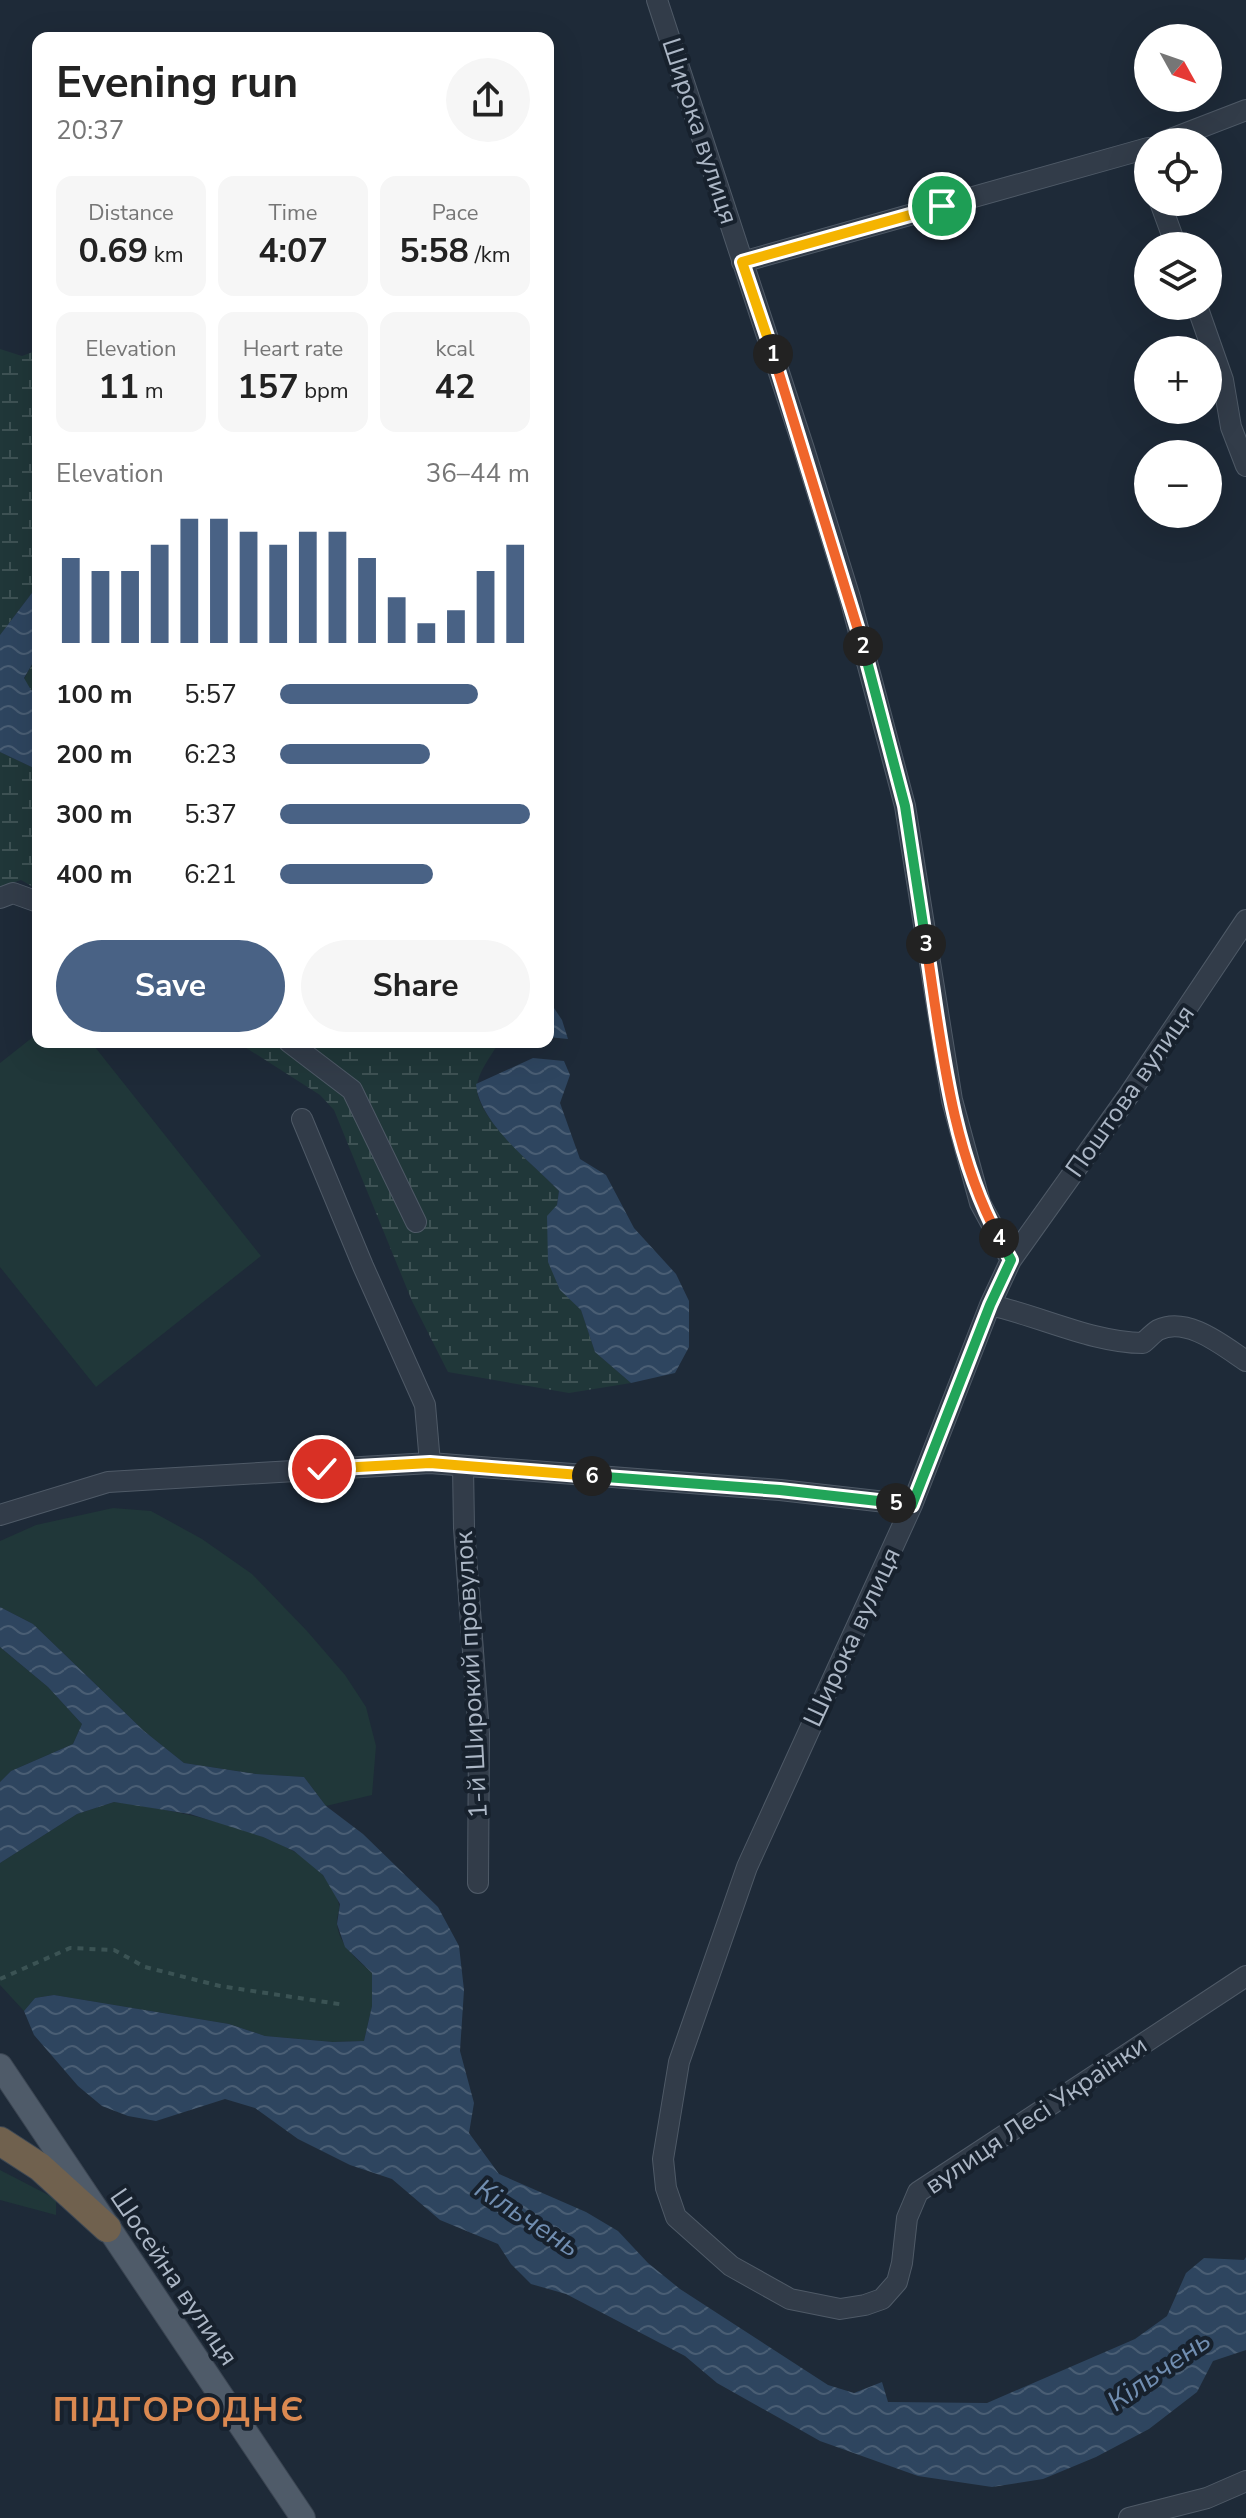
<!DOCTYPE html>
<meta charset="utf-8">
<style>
:root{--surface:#fff;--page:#f6f6f6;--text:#222;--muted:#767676;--accent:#496285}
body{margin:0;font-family:"Nunito Sans",sans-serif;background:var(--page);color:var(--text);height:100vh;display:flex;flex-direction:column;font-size:30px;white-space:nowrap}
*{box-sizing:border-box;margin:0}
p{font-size:26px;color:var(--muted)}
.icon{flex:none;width:44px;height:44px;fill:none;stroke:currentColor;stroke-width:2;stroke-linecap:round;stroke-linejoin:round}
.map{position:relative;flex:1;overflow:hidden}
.sheet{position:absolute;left:32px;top:32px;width:522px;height:1016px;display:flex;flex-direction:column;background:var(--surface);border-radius:16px;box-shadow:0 8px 32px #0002}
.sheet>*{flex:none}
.needle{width:52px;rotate:130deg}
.controls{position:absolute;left:1134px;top:24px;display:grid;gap:16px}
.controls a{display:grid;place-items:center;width:88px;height:88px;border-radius:50%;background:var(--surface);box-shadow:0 8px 32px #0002;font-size:40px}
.pin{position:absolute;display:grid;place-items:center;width:68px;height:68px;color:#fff;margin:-34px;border:4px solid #fff;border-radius:50%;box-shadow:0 2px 8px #0007}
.km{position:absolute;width:40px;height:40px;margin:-20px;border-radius:50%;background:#222;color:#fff;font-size:22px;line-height:40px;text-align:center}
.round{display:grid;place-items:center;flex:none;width:84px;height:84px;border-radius:42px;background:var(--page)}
.head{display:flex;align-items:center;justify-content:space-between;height:136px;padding:0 24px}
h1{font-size:44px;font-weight:700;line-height:60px}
.stats{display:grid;grid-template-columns:repeat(3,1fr);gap:12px;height:136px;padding:8px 24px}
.stats div{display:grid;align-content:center;border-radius:16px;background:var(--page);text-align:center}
.stats b{font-size:34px;font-weight:700}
.stats small{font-size:22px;font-weight:400}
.stats p{font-size:22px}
.chart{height:224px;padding:16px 24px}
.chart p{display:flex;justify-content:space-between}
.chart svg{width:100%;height:144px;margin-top:8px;stroke:var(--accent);stroke-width:6}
.primary-button{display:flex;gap:16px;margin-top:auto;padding:16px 24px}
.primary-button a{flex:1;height:92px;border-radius:48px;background:var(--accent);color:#fff;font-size:32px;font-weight:700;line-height:92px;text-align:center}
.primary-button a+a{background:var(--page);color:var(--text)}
ul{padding:0 24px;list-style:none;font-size:26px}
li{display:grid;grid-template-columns:128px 96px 1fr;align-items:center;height:60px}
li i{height:20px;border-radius:10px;background:var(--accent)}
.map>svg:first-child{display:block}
</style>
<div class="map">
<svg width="1246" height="2518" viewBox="0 0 1246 2518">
<defs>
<pattern id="wetland-marsh" width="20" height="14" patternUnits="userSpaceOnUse" patternTransform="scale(2)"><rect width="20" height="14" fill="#203739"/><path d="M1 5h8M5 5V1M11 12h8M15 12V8" fill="none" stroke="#3e5254"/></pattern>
<pattern id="water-waves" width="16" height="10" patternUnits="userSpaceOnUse" patternTransform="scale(2)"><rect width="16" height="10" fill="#2e455f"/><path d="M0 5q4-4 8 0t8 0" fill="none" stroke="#4a5e74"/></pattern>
</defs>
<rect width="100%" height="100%" fill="#1e2a38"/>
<path fill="#203739" d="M 38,1033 L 38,1042 L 91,1042 L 261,1256 L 96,1387 L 0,1267 L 0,1063 Z
M 113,1508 L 151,1511 L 202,1539 L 252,1574 L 307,1631 L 345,1675 L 366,1707 L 376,1746 L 372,1795 L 326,1806 L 304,1777 L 256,1774 L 184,1763 L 144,1731 L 33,1624 L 0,1607 L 0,1541 L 36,1525 Z
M 0,1647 L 48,1687 L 82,1724 L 73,1744 L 11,1771 L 0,1782 Z
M 114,1802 C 167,1808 295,1832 325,1878 C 330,1885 338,1897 339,1905 C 340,1911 336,1918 337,1924 C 339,1945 357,1959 372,1973 L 372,2006 L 364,2041 L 333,2042 L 265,2036 L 229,2024 L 54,1995 L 35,1998 L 24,2011 L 0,1985 L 0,1863 L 77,1814 Z
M 0,2170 L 56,2199 L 56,2215 L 0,2200 Z"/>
<path fill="url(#wetland-marsh)" d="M 0,349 L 22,356 L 38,350 L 38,585 L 0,635 Z
M 38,654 L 38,693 L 31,690 L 24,679 Z
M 0,752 L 38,770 L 38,890 L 21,880 L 0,887 Z
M 237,1042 L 499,1042 C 492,1055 477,1073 477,1088 C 476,1118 538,1169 559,1191 L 557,1205 L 561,1290 L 581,1310 L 595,1352 L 631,1383 L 569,1393 L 448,1372 L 412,1301 L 334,1110 L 320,1095 Z"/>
<path fill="url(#water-waves)" d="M 38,585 L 38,654 L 24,678 L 31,690 L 38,693 L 38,770 L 0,752 L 0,635 Z
M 548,999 L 562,1020 L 568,1039 L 548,1037 Z
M 533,1058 L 564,1061 L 570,1075 L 560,1103 L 580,1159 L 606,1175 L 634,1228 L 676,1274 L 689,1301 L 689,1347 L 675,1373 L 631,1383 L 595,1352 L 581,1310 L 560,1290 L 548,1262 L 547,1216 L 557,1205 L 559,1191 C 532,1163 479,1123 476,1084 Z
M 0,1607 L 33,1624 L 144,1731 L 184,1763 L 256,1774 L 304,1777 L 326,1806 L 363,1834 L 438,1907 L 459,1946 L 464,1990 L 460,2051 L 474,2103 L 469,2133 L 499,2174 L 586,2212 L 618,2231 L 648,2263 L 680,2289 L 828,2385 L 854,2393 L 882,2382 L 888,2402 L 987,2403 L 1135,2339 L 1167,2316 L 1186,2273 L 1204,2258 L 1244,2260 L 1246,2257 L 1246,2350 L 1213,2361 L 1197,2392 L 1149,2429 L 1096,2457 L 1043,2479 L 992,2487 L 918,2476 L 820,2441 L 717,2383 L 685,2356 L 566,2294 L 531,2284 L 511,2264 L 498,2244 L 440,2220 L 392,2179 L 350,2165 L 298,2139 L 255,2108 L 225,2099 L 156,2121 L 128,2116 L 102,2106 L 78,2086 L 34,2035 L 24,2011 L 35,1998 L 54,1995 L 229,2024 L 265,2036 L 333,2042 L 364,2041 L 372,2006 L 372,1973 L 345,1947 L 337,1924 L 340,1904 L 323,1875 L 294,1851 L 263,1837 L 190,1814 L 114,1802 L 77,1814 L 0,1863 L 0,1782 L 11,1771 L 73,1744 L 82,1724 L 48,1687 L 0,1647 Z"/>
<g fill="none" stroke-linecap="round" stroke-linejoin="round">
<g stroke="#4f5a67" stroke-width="22">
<path id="minor" d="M 657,0 L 804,449 L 850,598 L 905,806 L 952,1100 L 980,1203 L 1011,1260
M 1163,142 L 1246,110
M 1160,202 L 1176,246
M 742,262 L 1148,148
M 1197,306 L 1223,380 L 1231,427 L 1246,466
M 0,898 L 13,893 L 38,902
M 1246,920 L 1128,1096 L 1011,1260 L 990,1305 L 912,1505 L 747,1867 L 679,2062 L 663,2159 L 666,2188 L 676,2217 L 731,2266 L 790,2299 L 840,2309 L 865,2305 L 882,2299 L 897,2282 L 902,2263 L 907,2218 L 918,2192 L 1246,1976
M 289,1042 L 352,1090 L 416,1222
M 302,1119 L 363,1266 L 425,1405 L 430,1463
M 990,1305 C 1040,1316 1094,1343 1143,1343 C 1148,1339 1153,1333 1158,1330 C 1187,1316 1222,1345 1246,1361
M 463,1466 L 464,1528 L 479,1734 L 478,1883
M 0,1515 L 108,1482 L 430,1463 L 780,1490 L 912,1505
M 1129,2518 L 1207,2498 L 1246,2481"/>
</g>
<g stroke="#3b4552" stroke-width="26">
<path id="major" d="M 0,2066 L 303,2518"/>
</g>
<g stroke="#3c4753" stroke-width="30">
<path id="highway" d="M 0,2141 L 40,2167 L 107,2228"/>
</g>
<path stroke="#3b5354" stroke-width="4" stroke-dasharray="6 6" stroke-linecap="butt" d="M 0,1979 L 70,1948 L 114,1950 L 145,1967 L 220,1986 L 345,2005"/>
<use href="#minor" stroke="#323c49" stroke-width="20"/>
<use href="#major" stroke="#4f5b69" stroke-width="24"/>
<use href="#highway" stroke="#70614e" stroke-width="28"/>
</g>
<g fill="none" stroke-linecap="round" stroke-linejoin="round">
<g stroke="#fff" stroke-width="16">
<path id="split-1" d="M 773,354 L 742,262 L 942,206"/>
</g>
<g stroke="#fff" stroke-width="16">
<path id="split-2" d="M 773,354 L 863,646"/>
</g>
<g stroke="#fff" stroke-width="16">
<path id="split-3" d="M 863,646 L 905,806 L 926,944"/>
</g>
<g stroke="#fff" stroke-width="16">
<path id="split-4" d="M 926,944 C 941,1042 951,1150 999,1238"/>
</g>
<g stroke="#fff" stroke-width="16">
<path id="split-5" d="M 896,1503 L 912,1505 L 990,1305 L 1011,1260 L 999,1238"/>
</g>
<g stroke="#fff" stroke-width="16">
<path id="split-6" d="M 592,1476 L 780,1490 L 896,1503"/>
</g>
<g stroke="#fff" stroke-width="16">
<path id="split-7" d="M 322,1469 L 430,1463 L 592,1476"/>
</g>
<use href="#split-1" stroke="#f5b400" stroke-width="10"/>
<use href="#split-2" stroke="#f0652b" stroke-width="10"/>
<use href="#split-3" stroke="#22a559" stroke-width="10"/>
<use href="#split-4" stroke="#f0652b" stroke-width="10"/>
<use href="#split-5" stroke="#22a559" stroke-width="10"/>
<use href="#split-6" stroke="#22a559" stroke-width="10"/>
<use href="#split-7" stroke="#f5b400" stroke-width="10"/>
</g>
<g text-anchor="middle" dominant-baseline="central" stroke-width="8" stroke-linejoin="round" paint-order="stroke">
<g font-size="26" fill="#acb7c6" stroke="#17212d">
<text transform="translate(700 131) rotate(72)">Широка вулиця</text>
<text transform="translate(1130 1091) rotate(-55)">Поштова вулиця</text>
<text transform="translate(852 1637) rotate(-65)">Широка вулиця</text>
<text transform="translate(471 1675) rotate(-93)">1-й Широкий провулок</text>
<text transform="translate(1036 2115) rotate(-34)">вулиця Лесі Українки</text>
<text transform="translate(174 2277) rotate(56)">Шосейна вулиця</text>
</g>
<g font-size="28" font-style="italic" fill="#718eb1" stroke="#17212d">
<text transform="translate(527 2218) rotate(33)">Кільчень</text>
<text transform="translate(1159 2371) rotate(-35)">Кільчень</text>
</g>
<g font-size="34" font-weight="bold" letter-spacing="2" fill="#db8951" stroke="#17212d">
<text x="179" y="2410">ПІДГОРОДНЄ</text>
</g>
</g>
</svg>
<div class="controls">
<a><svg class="needle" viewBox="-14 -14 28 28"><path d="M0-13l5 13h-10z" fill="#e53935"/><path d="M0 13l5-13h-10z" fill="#767676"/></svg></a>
<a><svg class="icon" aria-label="locate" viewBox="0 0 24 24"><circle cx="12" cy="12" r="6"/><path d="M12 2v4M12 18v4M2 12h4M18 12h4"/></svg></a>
<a><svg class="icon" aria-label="layers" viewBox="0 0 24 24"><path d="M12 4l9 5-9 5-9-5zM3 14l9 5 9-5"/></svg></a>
<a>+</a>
<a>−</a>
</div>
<div class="pin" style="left:942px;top:206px;background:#1e9e55"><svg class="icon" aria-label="arrive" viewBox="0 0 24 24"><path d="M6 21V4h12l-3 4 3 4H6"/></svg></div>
<div class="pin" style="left:322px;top:1469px;background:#d93025"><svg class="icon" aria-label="check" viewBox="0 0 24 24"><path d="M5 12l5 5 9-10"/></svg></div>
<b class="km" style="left:773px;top:354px">1</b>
<b class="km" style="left:863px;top:646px">2</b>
<b class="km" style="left:926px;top:944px">3</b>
<b class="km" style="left:999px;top:1238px">4</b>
<b class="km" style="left:896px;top:1503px">5</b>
<b class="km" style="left:592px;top:1476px">6</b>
<section class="sheet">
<div class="head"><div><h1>Evening run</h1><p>20:37</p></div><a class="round"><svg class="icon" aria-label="share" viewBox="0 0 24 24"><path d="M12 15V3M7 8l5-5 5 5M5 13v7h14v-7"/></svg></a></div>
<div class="stats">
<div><p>Distance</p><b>0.69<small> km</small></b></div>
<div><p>Time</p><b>4:07</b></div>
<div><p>Pace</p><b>5:58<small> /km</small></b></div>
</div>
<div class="stats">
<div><p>Elevation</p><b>11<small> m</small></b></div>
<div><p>Heart rate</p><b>157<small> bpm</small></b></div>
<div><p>kcal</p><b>42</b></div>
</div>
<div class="chart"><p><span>Elevation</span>36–44 m</p>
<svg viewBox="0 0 160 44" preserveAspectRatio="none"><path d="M5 44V18M15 44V22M25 44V22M35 44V14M45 44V6M55 44V6M65 44V10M75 44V14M85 44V10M95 44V10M105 44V18M115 44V30M125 44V38M135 44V34M145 44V22M155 44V14"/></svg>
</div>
<ul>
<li><b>100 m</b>5:57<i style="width:79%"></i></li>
<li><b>200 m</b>6:23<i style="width:60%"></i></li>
<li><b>300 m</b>5:37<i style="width:100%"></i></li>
<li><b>400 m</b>6:21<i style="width:61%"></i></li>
</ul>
<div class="primary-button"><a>Save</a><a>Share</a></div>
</section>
</div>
